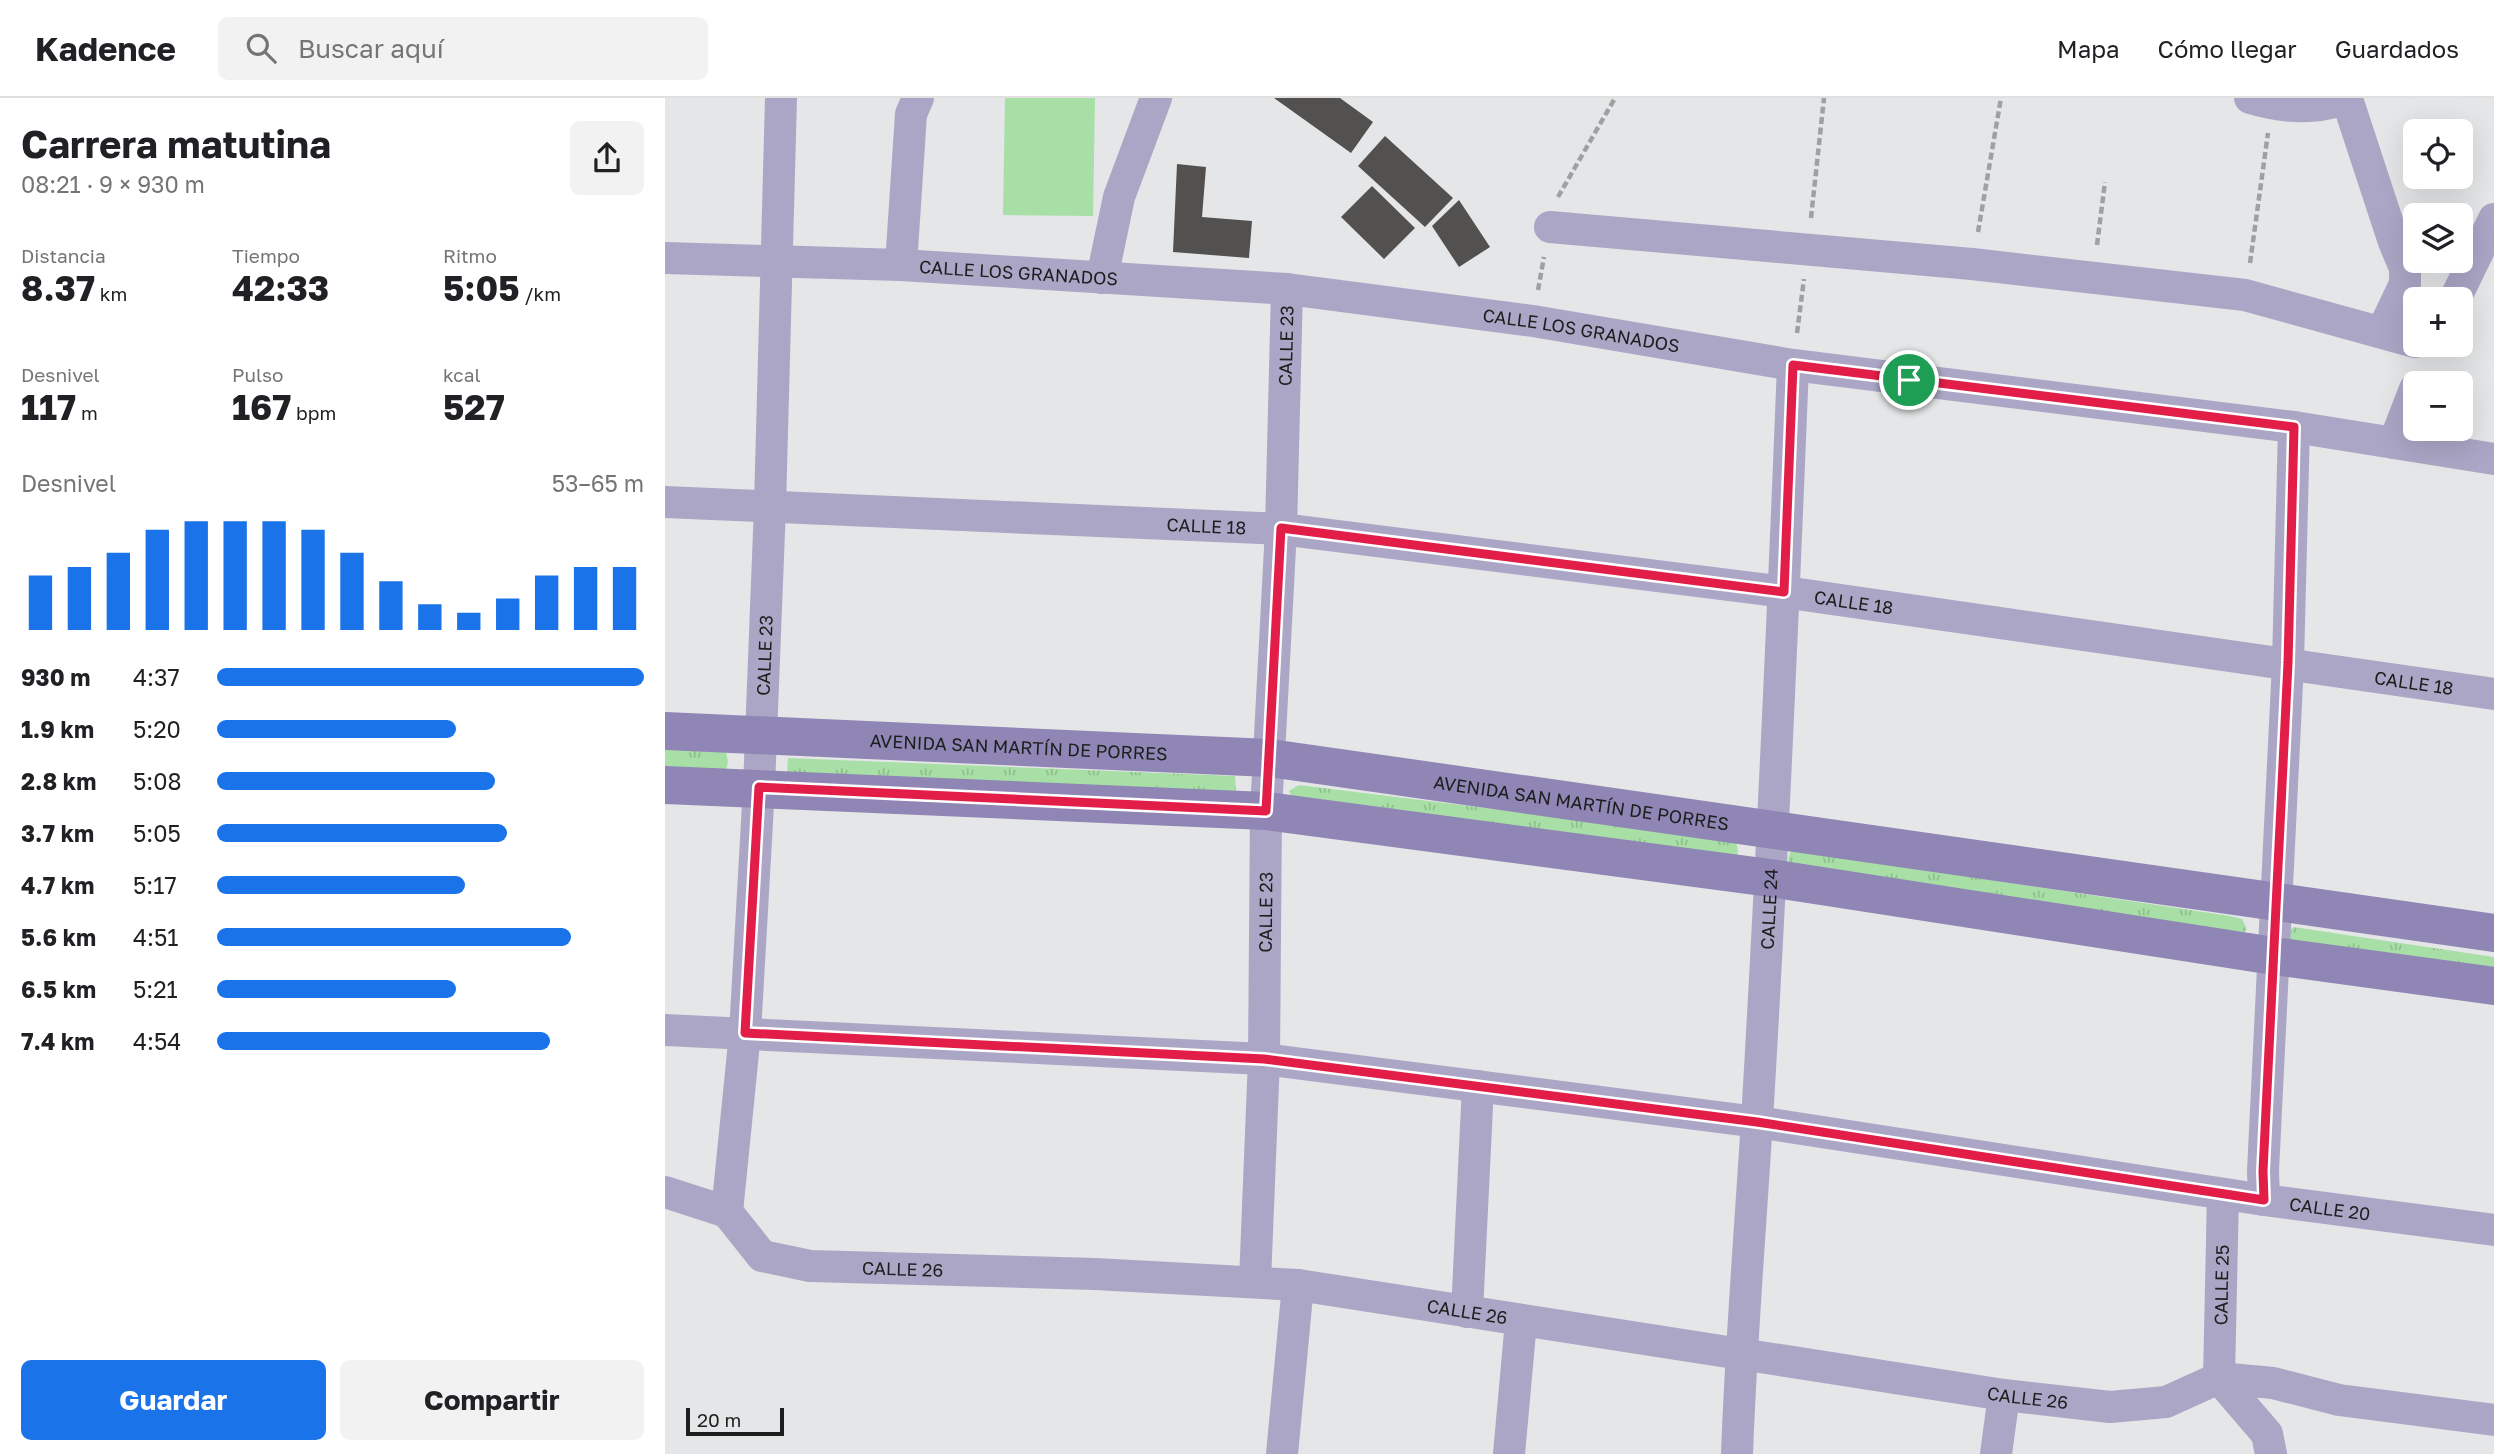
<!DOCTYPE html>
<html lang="es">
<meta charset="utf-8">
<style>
:root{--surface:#fff;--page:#f2f2f2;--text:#202124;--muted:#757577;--line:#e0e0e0;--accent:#1a73e8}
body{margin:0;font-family:"Golos Text",sans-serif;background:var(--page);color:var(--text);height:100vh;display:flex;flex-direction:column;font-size:26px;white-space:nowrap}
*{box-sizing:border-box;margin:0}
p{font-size:23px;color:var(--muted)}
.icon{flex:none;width:38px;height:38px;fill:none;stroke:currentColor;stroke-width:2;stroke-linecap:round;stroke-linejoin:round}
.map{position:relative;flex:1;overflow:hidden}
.panel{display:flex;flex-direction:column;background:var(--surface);width:665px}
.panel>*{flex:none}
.tools{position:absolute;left:1738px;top:21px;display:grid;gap:14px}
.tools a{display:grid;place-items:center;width:70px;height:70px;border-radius:10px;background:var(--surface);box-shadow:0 7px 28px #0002;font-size:35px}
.scale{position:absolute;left:21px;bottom:18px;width:98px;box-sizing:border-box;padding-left:7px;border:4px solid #1d1e1e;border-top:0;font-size:19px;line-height:24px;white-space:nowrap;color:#1d1e1e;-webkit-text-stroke:5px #e4e6e7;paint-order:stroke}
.pin{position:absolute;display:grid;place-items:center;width:60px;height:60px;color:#fff;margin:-30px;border:4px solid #fff;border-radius:50%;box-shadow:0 2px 7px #0007}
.round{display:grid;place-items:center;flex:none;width:74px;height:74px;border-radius:10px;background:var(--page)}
.overview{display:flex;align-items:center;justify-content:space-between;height:119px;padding:0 21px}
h1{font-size:38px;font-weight:700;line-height:52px}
.figures{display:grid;grid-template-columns:repeat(3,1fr);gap:10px;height:119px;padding:7px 21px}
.figures div{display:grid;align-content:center}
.figures b{font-size:35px;font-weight:700}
.figures small{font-size:19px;font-weight:400}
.figures p{font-size:19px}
.chart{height:196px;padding:14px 21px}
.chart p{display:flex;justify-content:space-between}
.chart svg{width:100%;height:126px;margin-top:7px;stroke:var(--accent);stroke-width:6}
.button{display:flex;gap:14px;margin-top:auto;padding:14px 21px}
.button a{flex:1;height:80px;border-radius:10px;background:var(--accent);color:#fff;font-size:28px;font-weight:700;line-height:80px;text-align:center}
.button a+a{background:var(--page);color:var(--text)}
ul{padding:0 21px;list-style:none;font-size:23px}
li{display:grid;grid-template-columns:112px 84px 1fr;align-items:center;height:52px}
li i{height:18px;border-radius:9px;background:var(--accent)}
header{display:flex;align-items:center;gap:42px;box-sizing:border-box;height:98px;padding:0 35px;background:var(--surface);border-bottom:2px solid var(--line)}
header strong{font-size:33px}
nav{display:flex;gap:38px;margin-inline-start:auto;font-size:24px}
.search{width:490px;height:63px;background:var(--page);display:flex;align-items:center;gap:18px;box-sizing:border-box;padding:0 24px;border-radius:10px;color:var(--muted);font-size:26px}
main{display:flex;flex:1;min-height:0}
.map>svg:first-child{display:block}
</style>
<header>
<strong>Kadence</strong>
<div class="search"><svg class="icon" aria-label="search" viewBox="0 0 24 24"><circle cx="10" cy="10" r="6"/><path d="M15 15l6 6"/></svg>Buscar aquí</div>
<nav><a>Mapa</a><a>Cómo llegar</a><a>Guardados</a></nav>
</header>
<main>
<section class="panel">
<div class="overview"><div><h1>Carrera matutina</h1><p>08:21 · 9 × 930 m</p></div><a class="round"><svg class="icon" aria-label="share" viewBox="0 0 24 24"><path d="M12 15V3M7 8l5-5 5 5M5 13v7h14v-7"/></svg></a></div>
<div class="figures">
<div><p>Distancia</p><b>8.37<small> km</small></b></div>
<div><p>Tiempo</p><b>42:33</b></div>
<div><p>Ritmo</p><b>5:05<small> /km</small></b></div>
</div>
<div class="figures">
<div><p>Desnivel</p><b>117<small> m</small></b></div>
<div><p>Pulso</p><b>167<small> bpm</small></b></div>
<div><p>kcal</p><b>527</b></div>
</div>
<div class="chart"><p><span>Desnivel</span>53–65 m</p>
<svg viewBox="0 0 160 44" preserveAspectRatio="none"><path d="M5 44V25M15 44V22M25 44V17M35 44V9M45 44V6M55 44V6M65 44V6M75 44V9M85 44V17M95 44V27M105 44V35M115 44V38M125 44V33M135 44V25M145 44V22M155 44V22"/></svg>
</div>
<ul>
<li><b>930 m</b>4:37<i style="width:100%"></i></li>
<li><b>1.9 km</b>5:20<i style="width:56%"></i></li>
<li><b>2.8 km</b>5:08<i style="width:65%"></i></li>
<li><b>3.7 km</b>5:05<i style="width:68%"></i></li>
<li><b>4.7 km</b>5:17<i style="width:58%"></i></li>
<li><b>5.6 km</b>4:51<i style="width:83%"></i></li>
<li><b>6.5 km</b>5:21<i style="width:56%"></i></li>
<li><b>7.4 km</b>4:54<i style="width:78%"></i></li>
</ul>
<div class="button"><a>Guardar</a><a>Compartir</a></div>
</section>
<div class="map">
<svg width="1829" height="1356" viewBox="0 0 1829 1356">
<defs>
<pattern id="grass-tufts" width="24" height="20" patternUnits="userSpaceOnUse" patternTransform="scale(1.75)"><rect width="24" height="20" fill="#a8dfa6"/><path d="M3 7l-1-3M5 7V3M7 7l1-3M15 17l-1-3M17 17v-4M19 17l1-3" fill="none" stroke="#90bf8e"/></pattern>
</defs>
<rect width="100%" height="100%" fill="#e4e6e7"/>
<path fill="url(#grass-tufts)" d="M 0,652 L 61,654 L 63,664 L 61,672 L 0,670 Z
M 123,660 L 570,678 L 571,696 L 122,677 Z
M 634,687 L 1070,741 L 1073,752 L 1072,761 L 629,704 L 624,693 Z
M 1126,752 L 1565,818 L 1577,821 L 1582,831 L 1576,838 L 1126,770 L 1123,761 Z
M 1628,829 L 1829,859 L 1829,877 L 1623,845 L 1624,835 Z"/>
<path fill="#a8dfa6" d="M 340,0 L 430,0 L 428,118 L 338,117 Z"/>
<path fill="#52514f" d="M 609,0 L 675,0 L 708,24 L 686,55 Z
M 720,38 L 788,100 L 760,129 L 693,68 Z
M 512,66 L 541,69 L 537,119 L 587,123 L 584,160 L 508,154 Z
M 707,88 L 750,130 L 719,161 L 676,119 Z
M 794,102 L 825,149 L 794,169 L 767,128 Z"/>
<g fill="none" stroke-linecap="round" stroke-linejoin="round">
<path stroke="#9fa0a1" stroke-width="4.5" stroke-dasharray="7 3.5" stroke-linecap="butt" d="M 893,99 L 950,0
M 1146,120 L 1159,0
M 1313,134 L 1336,0
M 1432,147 L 1440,84
M 1585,165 L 1603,35
M 873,192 L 879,159
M 1132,235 L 1139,181"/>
<g stroke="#aca6c6" stroke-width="32">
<path d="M 1585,0 C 1615,9 1646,12 1676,2 L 1684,7 L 1729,144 L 1740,170 L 1740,186 L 1717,234"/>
<path d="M 885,129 L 1307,166 L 1580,197 L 1750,244"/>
<path id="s1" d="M 0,160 L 236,167 L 622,191 L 868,223 L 1128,267 L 1629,329 L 1829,361"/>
<path d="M 236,167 L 246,16 L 253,0"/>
<path d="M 437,180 L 454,99 L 491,0"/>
<path d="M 1790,201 L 1829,121"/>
<path d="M 1729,345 L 1750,291"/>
<path id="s2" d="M 0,404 L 616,431 L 1119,494 L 1829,596"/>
<path id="s3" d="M 0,932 L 599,961 L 1092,1024 L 1599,1102 L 1829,1132"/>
<path d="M 0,1094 L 62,1114"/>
<path d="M 1599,1102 L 1598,1073 L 1623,565 L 1629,329"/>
<path id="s4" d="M 62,1114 L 97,1158 L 145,1168 L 430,1176 L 633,1187 L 1339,1297 L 1445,1309 L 1501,1304 L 1554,1280 L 1608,1285 L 1674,1302 L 1829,1322"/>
<path id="s5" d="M 62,1114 L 80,935 L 94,689 L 105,408 L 116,0"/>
<path id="s6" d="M 590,1183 L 599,961 L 601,713 L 616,431 L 622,191"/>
<path d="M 802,1214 L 813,988"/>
<path id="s7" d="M 1554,1280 L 1558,1096"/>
<path d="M 1554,1280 L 1602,1336 L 1606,1356"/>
<path d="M 617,1356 L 633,1187"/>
<path d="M 844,1356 L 856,1223"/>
<path id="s8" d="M 1072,1356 C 1076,1245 1085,1134 1092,1022 C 1107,771 1118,519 1128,267"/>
<path d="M 1331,1356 L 1339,1297"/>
</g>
<g stroke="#9086b5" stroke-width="38">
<path id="s9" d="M 0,633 L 605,660 L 1829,835"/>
<path d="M 0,687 L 601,713 L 1105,780 L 1609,858 L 1829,888"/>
</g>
</g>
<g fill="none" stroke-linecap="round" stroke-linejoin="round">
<g stroke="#fff" stroke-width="14">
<path id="route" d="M 1128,267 L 1629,329 L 1623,565 L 1598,1073 L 1599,1102 L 1092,1024 L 599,961 L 80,935 L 94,689 L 601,713 L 616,430 L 1119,494 Z"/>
</g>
<use href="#route" stroke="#e11d48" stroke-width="9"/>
</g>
<g text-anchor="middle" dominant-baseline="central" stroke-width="7" stroke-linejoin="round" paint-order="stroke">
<g font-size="18" fill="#1d1e1e" stroke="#e4e6e7">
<text stroke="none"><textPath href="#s1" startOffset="354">CALLE LOS GRANADOS</textPath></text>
<text stroke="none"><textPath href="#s1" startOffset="920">CALLE LOS GRANADOS</textPath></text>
<text stroke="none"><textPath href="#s6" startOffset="936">CALLE 23</textPath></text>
<text stroke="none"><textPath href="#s2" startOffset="542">CALLE 18</textPath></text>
<text stroke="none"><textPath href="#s2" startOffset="1194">CALLE 18</textPath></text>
<text stroke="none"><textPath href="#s5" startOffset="558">CALLE 23</textPath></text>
<text stroke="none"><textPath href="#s2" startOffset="1760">CALLE 18</textPath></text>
<text stroke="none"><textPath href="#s9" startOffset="354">AVENIDA SAN MARTÍN DE PORRES</textPath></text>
<text stroke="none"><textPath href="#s9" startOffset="920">AVENIDA SAN MARTÍN DE PORRES</textPath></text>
<text stroke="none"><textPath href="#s8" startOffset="546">CALLE 24</textPath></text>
<text stroke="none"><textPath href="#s6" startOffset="369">CALLE 23</textPath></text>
<text stroke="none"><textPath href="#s3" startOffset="1676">CALLE 20</textPath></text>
<text stroke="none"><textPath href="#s4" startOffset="198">CALLE 26</textPath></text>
<text stroke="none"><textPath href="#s7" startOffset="93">CALLE 25</textPath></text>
<text stroke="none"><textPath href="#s4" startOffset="765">CALLE 26</textPath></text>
<text stroke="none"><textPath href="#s4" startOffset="1332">CALLE 26</textPath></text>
</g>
</g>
</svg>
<div class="tools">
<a><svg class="icon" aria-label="locate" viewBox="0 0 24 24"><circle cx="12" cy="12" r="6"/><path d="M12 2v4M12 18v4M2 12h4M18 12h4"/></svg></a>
<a><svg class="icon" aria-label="layers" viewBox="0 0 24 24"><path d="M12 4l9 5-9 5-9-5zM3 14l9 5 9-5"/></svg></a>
<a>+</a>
<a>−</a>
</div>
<div class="scale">20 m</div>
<div class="pin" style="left:1244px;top:282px;background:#1e9e55"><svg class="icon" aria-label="arrive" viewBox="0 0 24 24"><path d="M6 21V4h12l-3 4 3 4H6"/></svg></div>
</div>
</main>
